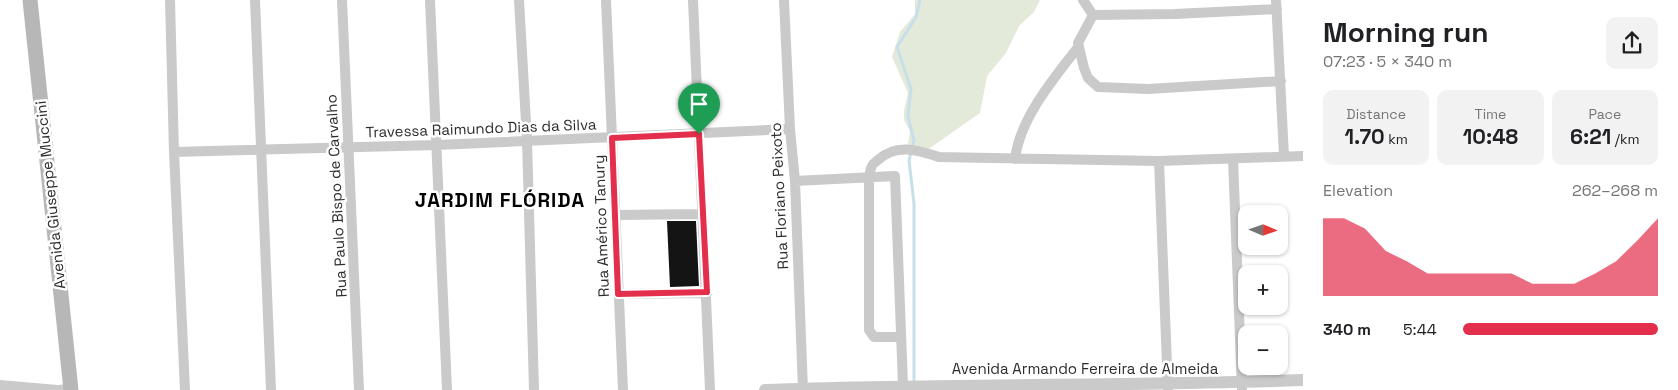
<!DOCTYPE html>
<meta charset="utf-8">
<style>
:root{--surface:#fff;--page:#f2f2f2;--text:#202124;--muted:#757577;--accent:#e32f4c}
body{margin:0;font-family:"Space Grotesk",sans-serif;background:var(--page);color:var(--text);height:100vh;display:flex;flex-direction:column;font-size:19px;white-space:nowrap}
*{box-sizing:border-box;margin:0}
p{font-size:16px;color:var(--muted)}
.icon{flex:none;width:28px;height:28px;fill:none;stroke:currentColor;stroke-width:2;stroke-linecap:round;stroke-linejoin:round}
.map{position:relative;flex:1;overflow:hidden}
.side{display:flex;flex-direction:column;background:var(--surface);width:375px}
.side>*{flex:none}
.needle{width:32px;rotate:92deg}
.fabs{position:absolute;left:1238px;top:205px;display:grid;gap:10px}
.fabs a{display:grid;place-items:center;width:50px;height:50px;border-radius:10px;background:var(--surface);box-shadow:0 1px 4px #0004;font-size:25px}
.pin{position:absolute;display:grid;place-items:center;width:42px;height:42px;color:#fff;margin:-51px -21px;border-radius:50% 50% 50% 0;rotate:-45deg;box-shadow:0 0 5px #0007}
.pin .icon{rotate:45deg}
.round{display:grid;place-items:center;flex:none;width:52px;height:52px;border-radius:10px;background:var(--page)}
.overview{display:flex;align-items:center;justify-content:space-between;height:85px;padding:0 20px}
h1{font-size:28px;font-weight:600;line-height:38px}
.metrics{display:grid;grid-template-columns:repeat(3,1fr);gap:8px;height:85px;padding:5px 20px}
.metrics div{display:grid;align-content:center;border-radius:10px;background:var(--page);text-align:center}
.metrics b{font-size:21px;font-weight:600}
.metrics small{font-size:14px;font-weight:400}
.metrics p{font-size:14px}
.chart{height:140px;padding:10px 20px}
.chart p{display:flex;justify-content:space-between}
.chart svg{width:100%;height:90px;margin-top:5px;fill:var(--accent);opacity:.7}
ul{padding:0 20px;list-style:none;font-size:16px}
li{display:grid;grid-template-columns:80px 60px 1fr;align-items:center;height:38px}
li i{height:12px;border-radius:6px;background:var(--accent)}
main{display:flex;flex:1;min-height:0}
.map>svg:first-child{display:block}
</style>
<main>
<div class="map">
<svg width="1303" height="390" viewBox="0 0 1303 390">
<rect width="100%" height="100%" fill="#fff"/>
<path fill="#e4eada" d="M 915,0 L 1040,0 L 1034,12 L 1019,26 L 1006,53 L 987,76 L 980,113 L 920,155 L 907,149 L 910,131 L 904,120 L 904,110 L 908,93 L 892,57 L 900,32 L 915,14 Z"/>
<g fill="none" stroke-linecap="round" stroke-linejoin="round">
<path stroke="#c6dfea" stroke-width="3" d="M 914,384 L 914,204 L 909,160 L 914,141 L 908,116 L 911,89 L 897,47 L 916,17 L 920,0"/>
</g>
<path fill="#141414" d="M 667,221 L 696,221 L 699,286 L 670,287 Z"/>
<g fill="none" stroke-linecap="round" stroke-linejoin="round">
<path stroke="#cacaca" stroke-width="10" d="M 170,0 L 174,152 L 185,390
M 255,0 L 271,390
M 342,0 L 359,390
M 430,0 L 447,390
M 519,0 L 527,140 L 534,390
M 606,0 L 623,390
M 693,0 L 710,390
M 784,0 L 790,129 L 795,181 L 803,390
M 1083,0 L 1093,15 L 1078,43 L 1084,68 L 1088,78 L 1098,87 L 1148,89 L 1281,81
M 1276,0 L 1284,156
M 1093,15 L 1175,14 L 1277,9
M 174,152 L 437,145 L 790,129
M 1015,159 C 1020,118 1054,78 1079,46
M 1233,159 L 1242,390
M 1159,161 L 1168,390
M 795,181 L 895,176 L 903,385
M 615,215 L 702,214
M 619,294 L 707,293
M 901,337 L 874,337 L 869,330 L 869,178 C 870,174 870,169 872,166 C 873,163 876,162 878,160 C 896,143 918,150 939,157 L 1159,161 L 1303,156
M 0,385 L 57,390 L 71,389"/>
<path stroke="#cacaca" stroke-width="12" d="M 765,390 C 944,383 1124,387 1303,380"/>
<path stroke="#b7b7b7" stroke-width="15" d="M 30,0 L 71,390"/>
</g>
<g fill="none" stroke-linecap="round" stroke-linejoin="round">
<g stroke="#fff" stroke-width="10">
<path id="route" d="M 699,134 L 707,292 L 618,294 L 612,138 Z"/>
</g>
<use href="#route" stroke="#e32f4c" stroke-width="6"/>
</g>
<g text-anchor="middle" dominant-baseline="central" stroke-width="5" stroke-linejoin="round" paint-order="stroke">
<g font-size="15" fill="#2d2d2d" stroke="#fff">
<text transform="translate(481 128) rotate(-2)">Travessa Raimundo Dias da Silva</text>
<text transform="translate(50 195) rotate(-96)">Avenida Giuseppe Muccini</text>
<text transform="translate(336 196) rotate(-93)">Rua Paulo Bispo de Carvalho</text>
<text transform="translate(779 196) rotate(-93)">Rua Floriano Peixoto</text>
<text transform="translate(601 226) rotate(-92)">Rua Américo Tanury</text>
<text x="1085" y="368">Avenida Armando Ferreira de Almeida</text>
</g>
<g font-size="20" font-weight="bold" letter-spacing="1" fill="#000" stroke="#fff">
<text x="500" y="200">JARDIM FLÓRIDA</text>
</g>
</g>
</svg>
<div class="fabs">
<a><svg class="needle" viewBox="-14 -14 28 28"><path d="M0-13l5 13h-10z" fill="#e53935"/><path d="M0 13l5-13h-10z" fill="#757577"/></svg></a>
<a>+</a>
<a>−</a>
</div>
<div class="pin" style="left:699px;top:134px;background:#1e9e55"><svg class="icon" aria-label="arrive" viewBox="0 0 24 24"><path d="M6 21V4h12l-3 4 3 4H6"/></svg></div>
</div>
<section class="side">
<div class="overview"><div><h1>Morning run</h1><p>07:23 · 5 × 340 m</p></div><a class="round"><svg class="icon" aria-label="share" viewBox="0 0 24 24"><path d="M12 15V3M7 8l5-5 5 5M5 13v7h14v-7"/></svg></a></div>
<div class="metrics">
<div><p>Distance</p><b>1.70<small> km</small></b></div>
<div><p>Time</p><b>10:48</b></div>
<div><p>Pace</p><b>6:21<small> /km</small></b></div>
</div>
<div class="chart"><p><span>Elevation</span>262–268 m</p>
<svg viewBox="0 0 160 44" preserveAspectRatio="none"><path d="M0 44V6L10 6L20 11L30 22L40 27L50 33L60 33L70 33L80 33L90 33L100 38L110 38L120 38L130 33L140 27L150 17L160 6V44z"/></svg>
</div>
<ul>
<li><b>340 m</b>5:44<i style="width:100%"></i></li>
</ul>
</section>
</main>
